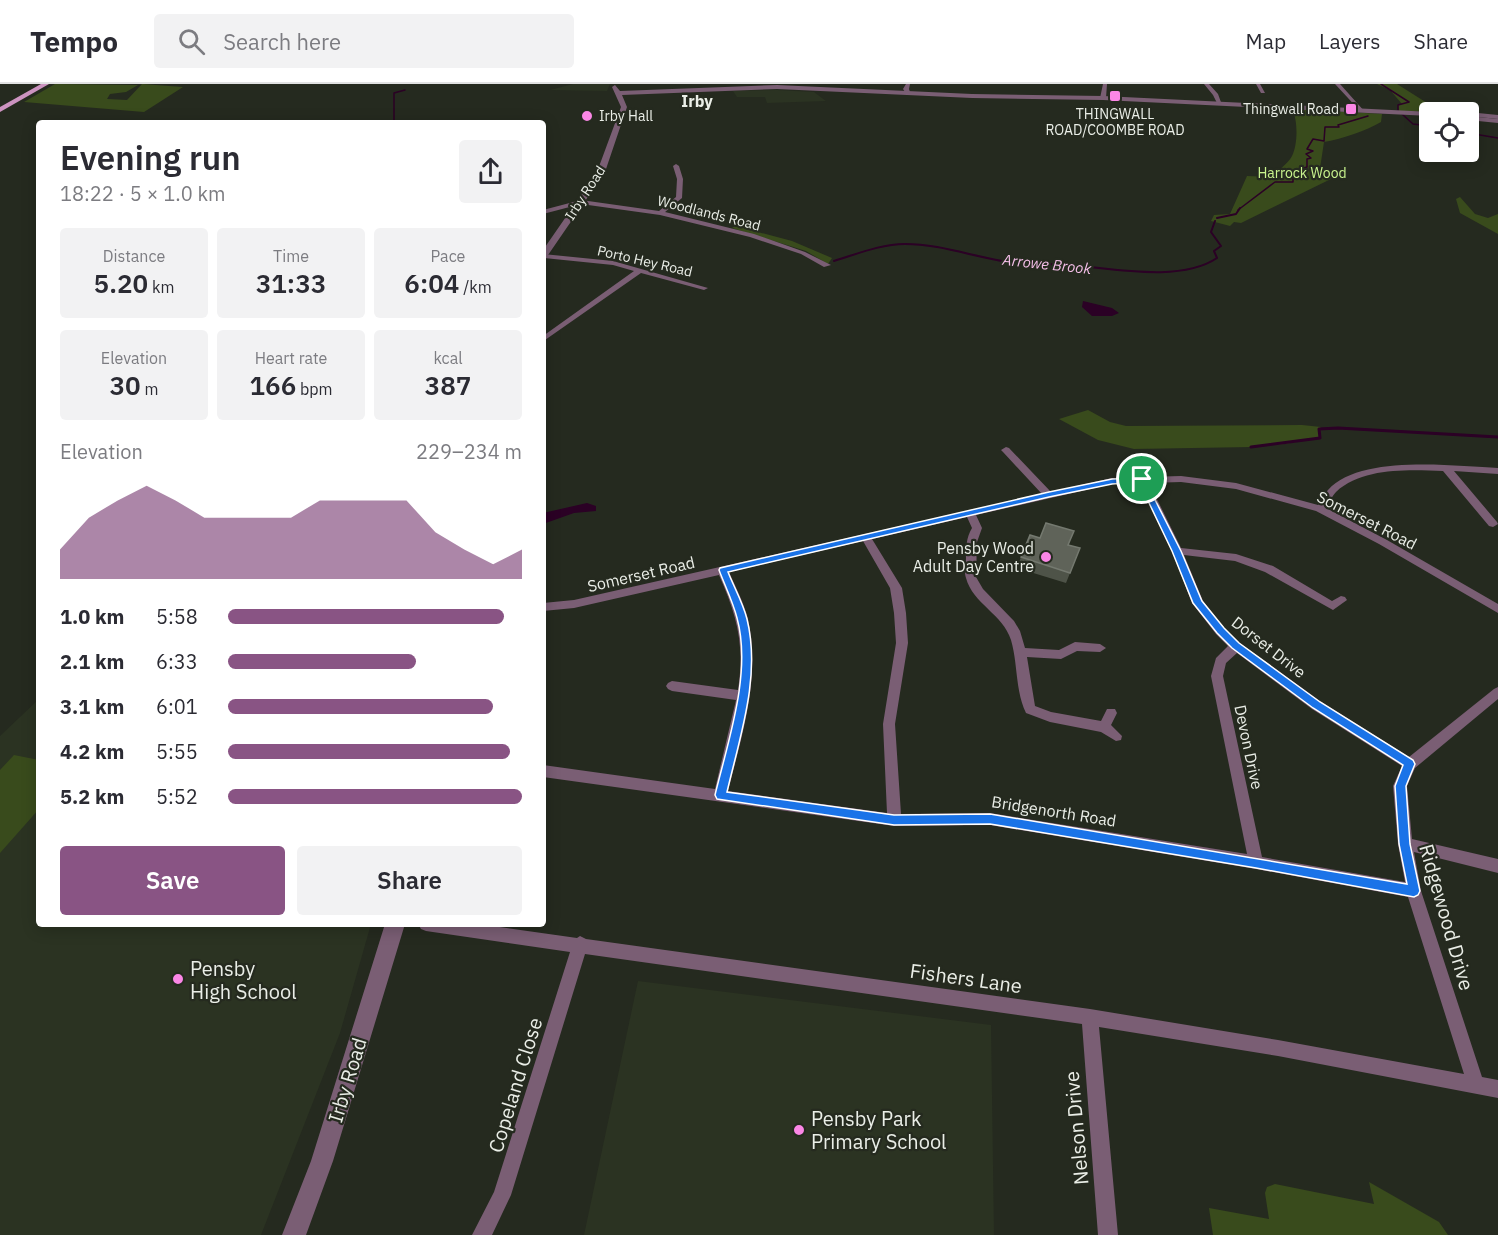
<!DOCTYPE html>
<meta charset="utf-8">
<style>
:root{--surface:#fff;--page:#f2f2f3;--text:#2b2b33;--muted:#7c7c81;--line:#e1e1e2;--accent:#895484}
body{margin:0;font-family:"IBM Plex Sans",sans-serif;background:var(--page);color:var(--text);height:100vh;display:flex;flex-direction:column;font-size:22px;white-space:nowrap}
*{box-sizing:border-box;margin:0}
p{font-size:20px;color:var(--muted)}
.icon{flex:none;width:33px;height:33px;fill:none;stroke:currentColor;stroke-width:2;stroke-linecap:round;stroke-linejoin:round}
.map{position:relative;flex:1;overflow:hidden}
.sheet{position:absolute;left:36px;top:36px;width:510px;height:807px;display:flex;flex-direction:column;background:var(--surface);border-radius:6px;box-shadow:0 3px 15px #0003}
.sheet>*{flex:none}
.fabs{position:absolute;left:1419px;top:18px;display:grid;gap:12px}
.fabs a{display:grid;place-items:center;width:60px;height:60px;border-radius:6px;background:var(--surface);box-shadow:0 3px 15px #0003;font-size:30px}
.pin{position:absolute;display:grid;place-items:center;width:51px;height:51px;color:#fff;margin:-26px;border:3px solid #fff;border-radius:50%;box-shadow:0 2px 6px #0007}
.round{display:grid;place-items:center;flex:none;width:63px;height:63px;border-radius:6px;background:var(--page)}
.summary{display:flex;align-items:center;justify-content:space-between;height:102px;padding:0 24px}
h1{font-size:33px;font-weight:600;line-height:45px}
.figures{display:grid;grid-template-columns:repeat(3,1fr);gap:9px;height:102px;padding:6px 24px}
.figures div{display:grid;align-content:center;border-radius:6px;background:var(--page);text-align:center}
.figures b{font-size:26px;font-weight:600}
.figures small{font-size:16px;font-weight:400}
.figures p{font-size:16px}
.chart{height:168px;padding:12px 24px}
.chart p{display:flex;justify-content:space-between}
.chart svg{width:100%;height:108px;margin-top:6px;fill:var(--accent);opacity:.7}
.action{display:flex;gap:12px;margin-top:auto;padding:12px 24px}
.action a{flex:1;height:69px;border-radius:6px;background:var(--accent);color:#fff;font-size:24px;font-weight:600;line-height:69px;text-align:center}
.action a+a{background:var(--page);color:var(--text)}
ul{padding:0 24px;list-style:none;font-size:20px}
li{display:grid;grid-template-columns:96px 72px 1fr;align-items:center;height:45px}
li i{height:15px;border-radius:8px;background:var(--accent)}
header{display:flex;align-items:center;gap:36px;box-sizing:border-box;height:84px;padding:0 30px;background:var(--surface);border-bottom:2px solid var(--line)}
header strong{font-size:28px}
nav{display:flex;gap:33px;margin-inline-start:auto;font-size:21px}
.search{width:420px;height:54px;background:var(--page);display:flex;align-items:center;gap:15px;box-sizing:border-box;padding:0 21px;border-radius:6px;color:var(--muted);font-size:22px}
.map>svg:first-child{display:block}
</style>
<header>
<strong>Tempo</strong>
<div class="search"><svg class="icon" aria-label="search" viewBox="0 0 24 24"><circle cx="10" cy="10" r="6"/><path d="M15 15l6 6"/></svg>Search here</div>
<nav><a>Map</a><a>Layers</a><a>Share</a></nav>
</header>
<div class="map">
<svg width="1498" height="1151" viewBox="0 0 1498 1151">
<rect width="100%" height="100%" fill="#252a1f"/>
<path fill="#2b3322" d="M 573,0 L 610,0 L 607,7 L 550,6 Z
M 777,6 L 814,8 L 826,17 L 767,19 L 765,13 L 737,13 L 733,7 Z
M 39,615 L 39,840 L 371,840 L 340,949 L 261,1151 L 0,1151 L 0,652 Z
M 638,897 L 991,941 L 994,1151 L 584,1151 Z"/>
<path fill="#394b1c" d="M 55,0 L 138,1 L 126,8 L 110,10 L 107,15 L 127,16 L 142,0 L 183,3 L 144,28 L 24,18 Z
M 1377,0 L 1397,0 L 1435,24 L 1426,28 L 1399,27 L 1398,21 L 1402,20 L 1390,6 Z
M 1292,25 L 1382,30 L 1381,38 C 1366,47 1341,55 1324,58 L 1319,91 L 1333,94 L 1241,139 L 1234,138 L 1230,142 L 1211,137 L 1214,131 L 1230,130 L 1247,92 L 1271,93 C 1277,87 1288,80 1292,72 C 1298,60 1298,36 1292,25 Z
M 1460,113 L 1475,130 L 1488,134 L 1498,130 L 1498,150 L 1460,129 L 1456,115 Z
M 735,142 L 792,157 L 832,174 L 828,180 L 806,167 L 732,144 Z
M 1088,326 L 1110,338 L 1126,342 L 1302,341 L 1321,343 L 1319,345 L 1320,354 L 1285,360 L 1251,363 L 1134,365 L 1098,356 L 1059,335 Z
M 14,671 L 39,676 L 39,725 L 0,769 L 0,686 Z
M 1369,1098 L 1439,1138 L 1448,1151 L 1213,1151 L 1209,1124 L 1269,1135 L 1265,1109 L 1267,1103 L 1275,1100 L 1374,1120 Z"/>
<path fill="#2b0125" d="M 1083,217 L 1112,224 L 1119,229 L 1112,232 L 1092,232 L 1082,223 Z
M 587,419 L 596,422 L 596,427 L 574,429 L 543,440 L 543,429 Z"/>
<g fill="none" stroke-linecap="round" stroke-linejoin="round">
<path stroke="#2b0125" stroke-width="1.5" d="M 1381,0 L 1409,18 L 1398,21 L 1398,26
M 1402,30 L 1413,40 L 1430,42
M 394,39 L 394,9 L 405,6
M 1468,49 L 1498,54
M 1238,126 L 1275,98 L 1293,98 L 1293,94 L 1302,88 L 1301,85 L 1307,83 L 1307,75 L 1311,74 L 1306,70 L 1313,67 L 1307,65 L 1313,55 L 1324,57 L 1325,43 L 1339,43 L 1338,41 L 1368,32"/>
<path stroke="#2b0125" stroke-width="2" d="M 1217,134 L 1236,130 L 1240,124
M 834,177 C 857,170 881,160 905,160 C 940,160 974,173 1009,178 C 1029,181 1049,179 1069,181 C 1111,184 1180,199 1217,174 L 1214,167 L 1221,162 L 1211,148 L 1215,137"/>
<path stroke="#2b0125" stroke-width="3" d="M 1251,363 L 1320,354 L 1319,345 L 1338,344 L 1498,353"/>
<path fill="#7a5e74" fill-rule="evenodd" d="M 906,0 L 910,0 L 909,5 L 911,11 L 907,11 L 903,5 Z
M 1103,0 L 1107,0 L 1106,14 L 1103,16 L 1100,14 Z
M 1204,0 L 1209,0 L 1218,10 L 1222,21 L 1218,21 L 1213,11 Z
M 1256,0 L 1260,0 L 1265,9 L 1261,9 Z
M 1335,0 L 1340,0 L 1365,28 L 1361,28 Z
M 1429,24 L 1456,26 L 1459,28 L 1427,27 Z
M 1468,28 L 1498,31 L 1498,35 L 1468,32 Z
M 676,80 L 679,82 L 683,95 L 682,114 L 665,128 L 754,150 L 805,168 L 831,181 L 824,183 L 801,170 L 750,153 L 660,131 L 581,120 L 543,130 L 543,126 L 581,116 L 659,127 L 676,113 L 677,95 L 673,82 Z
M 543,170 L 613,177 L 708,204 L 704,206 L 641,189 L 545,256 L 543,256 L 543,252 L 634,187 L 613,181 L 544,174 Z
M 1006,363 L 1009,364 L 1051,408 L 1112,394 L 1181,392 L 1236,399 L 1318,421 C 1321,416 1324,410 1328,406 C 1360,370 1454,382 1498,384 L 1498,390 L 1454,387 L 1497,438 L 1498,440 L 1493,443 L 1489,442 L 1443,387 C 1409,386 1363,383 1336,408 C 1332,412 1329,419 1326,424 L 1387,456 L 1498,520 L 1498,529 L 1379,460 L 1316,427 L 1236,405 L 1181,398 L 1149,399 L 1181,464 L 1236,470 L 1273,482 L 1332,517 L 1341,512 L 1345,513 L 1347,516 L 1333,526 L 1265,488 L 1235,477 L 1184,471 L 1203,517 L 1224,544 L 1240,559 L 1320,617 L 1409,673 L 1494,605 L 1498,603 L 1498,615 L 1415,684 L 1407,702 L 1412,755 L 1498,775 L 1498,789 L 1414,768 L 1421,807 L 1482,993 L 1498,996 L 1498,1014 L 1278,972 L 1099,943 L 1118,1151 L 1098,1151 L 1082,940 L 585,870 L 511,1111 L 492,1151 L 472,1151 L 494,1108 L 570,868 L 426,847 L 421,845 L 418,840 L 479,840 L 577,854 L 580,852 L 586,855 L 1090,925 L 1278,956 L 1464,990 L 1408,813 L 1256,785 L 990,741 L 894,742 L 543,693 L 543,681 L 715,705 L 736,616 L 672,607 L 668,605 L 666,602 L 668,599 L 672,597 L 738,606 C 745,560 737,532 719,491 L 574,524 L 543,527 L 543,519 L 574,516 L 1042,410 L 1003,368 L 1001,366 ZM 1139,399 L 1172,467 L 1192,519 L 1216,550 L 1228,562 L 1216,574 L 1211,592 L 1247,770 L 990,729 L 901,730 L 895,640 L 908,559 L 906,529 L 902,504 L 872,455 L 967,433 L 972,444 C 966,454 966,464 966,475 C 965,481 964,488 966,494 C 973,520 1003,530 1011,556 C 1018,580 1015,606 1026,629 L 1050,638 L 1101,648 L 1116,657 L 1121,656 L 1122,652 L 1111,641 L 1117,629 L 1115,625 L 1107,625 L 1101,637 L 1051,628 L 1035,622 L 1027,573 L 1061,575 L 1077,567 L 1100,568 L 1106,564 L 1100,560 L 1075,558 L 1059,566 L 1025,564 L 1020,547 L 1014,537 L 983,505 L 976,493 L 977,458 L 982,444 L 976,431 L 1112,400 ZM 863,457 L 890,504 L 894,529 L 896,559 L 883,640 L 887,729 L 728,707 C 742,651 761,593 748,535 C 744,519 736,504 729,488 ZM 1237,569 L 1312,625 L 1402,682 L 1393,702 L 1398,760 L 1405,798 L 1262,773 L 1223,592 L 1226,579 Z"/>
<path fill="#7a5e74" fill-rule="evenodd" d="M 615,1 L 620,7 L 777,1 L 972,10 L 1103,12 L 1432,28 L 1430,28 L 1430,32 L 1103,16 L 972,14 L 777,5 L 622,11 L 627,23 L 605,88 L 546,174 L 543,175 L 543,166 L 597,88 L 621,23 L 612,3 Z
M 1468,32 L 1498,35 L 1498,39 L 1468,36 Z
M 385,840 L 405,840 L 333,1077 L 306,1151 L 282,1151 L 311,1077 Z"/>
<path fill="#cc93c0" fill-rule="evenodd" d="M 41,0 L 49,0 L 0,28 L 0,23 Z"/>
</g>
<path fill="#4e5348" d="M 1040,454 L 1080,464 L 1066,499 L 1017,484 L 1021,473 Z"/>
<path fill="#5f6359" stroke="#74796f" stroke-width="1.5" d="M 1046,439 L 1074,447 L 1068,461 L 1080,464 L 1070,489 L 1021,473 L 1030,451 L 1040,454 Z"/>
<path fill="#1a73e8" stroke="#fff" stroke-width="1.5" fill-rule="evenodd" d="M 1144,394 L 1181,467 L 1202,517 L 1224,544 L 1239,559 L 1320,618 L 1413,676 L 1415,680 L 1406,702 L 1410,760 L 1420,807 L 1418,811 L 1414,813 L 1256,784 L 990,740 L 894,741 L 717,715 L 715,711 C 728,657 752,589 737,534 C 733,518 725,502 719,486 L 720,484 L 1049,408 L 1112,395 ZM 1139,398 L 1172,467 L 1193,519 L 1217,549 L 1232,564 L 1313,624 L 1403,681 L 1395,702 L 1399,760 L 1407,800 L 990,730 L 894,731 L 727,708 C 740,652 761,592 747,535 C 743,519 734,503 728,488 L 1049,413 L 1112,400 Z"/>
<g fill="#fb87e6" stroke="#252a1f" stroke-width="2">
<rect x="1109" y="6" width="12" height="12" rx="3"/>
<rect x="1345" y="19" width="12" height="12" rx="3"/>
<circle cx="587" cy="32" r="6"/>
<circle cx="1046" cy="473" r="6"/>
<circle cx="178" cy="895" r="6"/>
<circle cx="799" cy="1046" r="6"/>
</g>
<g text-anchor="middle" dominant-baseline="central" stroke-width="4.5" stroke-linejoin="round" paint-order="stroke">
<g font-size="14" fill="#eaeee7" stroke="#252a1f" text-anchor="end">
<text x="1339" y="25">Thingwall Road</text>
<text x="1115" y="30" text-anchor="middle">THINGWALL<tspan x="1115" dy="16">ROAD/COOMBE ROAD</tspan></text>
<text x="599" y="32" text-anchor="start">Irby Hall</text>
</g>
<g font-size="14" fill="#c9f48e" stroke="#252a1f">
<text x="1302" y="89">Harrock Wood</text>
</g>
<g font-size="14" fill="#eaeee7" stroke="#252a1f">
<text transform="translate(585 109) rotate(-57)">Irby Road</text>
<text transform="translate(709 129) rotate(14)">Woodlands Road</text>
<text transform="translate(645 177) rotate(13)">Porto Hey Road</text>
</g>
<g font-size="15" font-style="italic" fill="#f5bfe9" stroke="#252a1f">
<text transform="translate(1047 180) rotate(6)">Arrowe Brook</text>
</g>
<g font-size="16" font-weight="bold" fill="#eaeee7" stroke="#252a1f">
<text x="697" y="17">Irby</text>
</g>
<g font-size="16" fill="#eaeee7" stroke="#252a1f">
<text transform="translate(1367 436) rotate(27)">Somerset Road</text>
<text transform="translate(641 490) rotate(-13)">Somerset Road</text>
<text transform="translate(1269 563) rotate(38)">Dorset Drive</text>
<text transform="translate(1249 663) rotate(78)">Devon Drive</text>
<text transform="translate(1054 727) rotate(9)">Bridgenorth Road</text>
</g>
<g font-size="16" fill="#eaeee7" stroke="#252a1f" text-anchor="end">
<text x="1034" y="464">Pensby Wood<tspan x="1034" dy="18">Adult Day Centre</tspan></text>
</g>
<g font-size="20" fill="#eaeee7" stroke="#252a1f">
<text transform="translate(1447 833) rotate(74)">Ridgewood Drive</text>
<text transform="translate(966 894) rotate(8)">Fishers Lane</text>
<text transform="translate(347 996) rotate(-73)">Irby Road</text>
<text transform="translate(515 1001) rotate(-73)">Copeland Close</text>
<text transform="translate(1076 1044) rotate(-95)">Nelson Drive</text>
</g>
<g font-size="20" fill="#eaeee7" stroke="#252a1f" text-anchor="start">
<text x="190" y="884">Pensby<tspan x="190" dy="23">High School</tspan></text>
<text x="811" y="1034">Pensby Park<tspan x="811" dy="23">Primary School</tspan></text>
</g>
</g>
</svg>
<div class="fabs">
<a><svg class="icon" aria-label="locate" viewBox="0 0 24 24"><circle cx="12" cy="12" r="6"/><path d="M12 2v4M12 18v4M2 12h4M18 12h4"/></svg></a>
</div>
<div class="pin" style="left:1142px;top:395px;background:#1e9e55"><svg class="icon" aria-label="arrive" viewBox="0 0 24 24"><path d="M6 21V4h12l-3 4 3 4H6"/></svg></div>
<section class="sheet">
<div class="summary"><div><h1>Evening run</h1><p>18:22 · 5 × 1.0 km</p></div><a class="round"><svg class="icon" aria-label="share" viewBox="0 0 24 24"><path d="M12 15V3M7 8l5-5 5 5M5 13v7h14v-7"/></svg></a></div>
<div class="figures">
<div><p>Distance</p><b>5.20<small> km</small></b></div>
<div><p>Time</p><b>31:33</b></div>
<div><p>Pace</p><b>6:04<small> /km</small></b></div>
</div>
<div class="figures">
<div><p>Elevation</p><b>30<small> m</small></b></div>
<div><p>Heart rate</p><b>166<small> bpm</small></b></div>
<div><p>kcal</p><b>387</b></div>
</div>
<div class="chart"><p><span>Elevation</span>229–234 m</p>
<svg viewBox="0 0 160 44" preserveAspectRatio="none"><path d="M0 44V32L10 19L20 12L30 6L40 12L50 19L60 19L70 19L80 19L90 12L100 12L110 12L120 12L130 25L140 32L150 38L160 32V44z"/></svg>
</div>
<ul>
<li><b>1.0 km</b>5:58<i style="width:94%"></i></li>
<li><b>2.1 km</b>6:33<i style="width:64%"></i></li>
<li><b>3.1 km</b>6:01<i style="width:90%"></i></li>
<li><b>4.2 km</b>5:55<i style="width:96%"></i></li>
<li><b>5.2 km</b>5:52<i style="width:100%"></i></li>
</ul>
<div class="action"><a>Save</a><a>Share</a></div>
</section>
</div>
